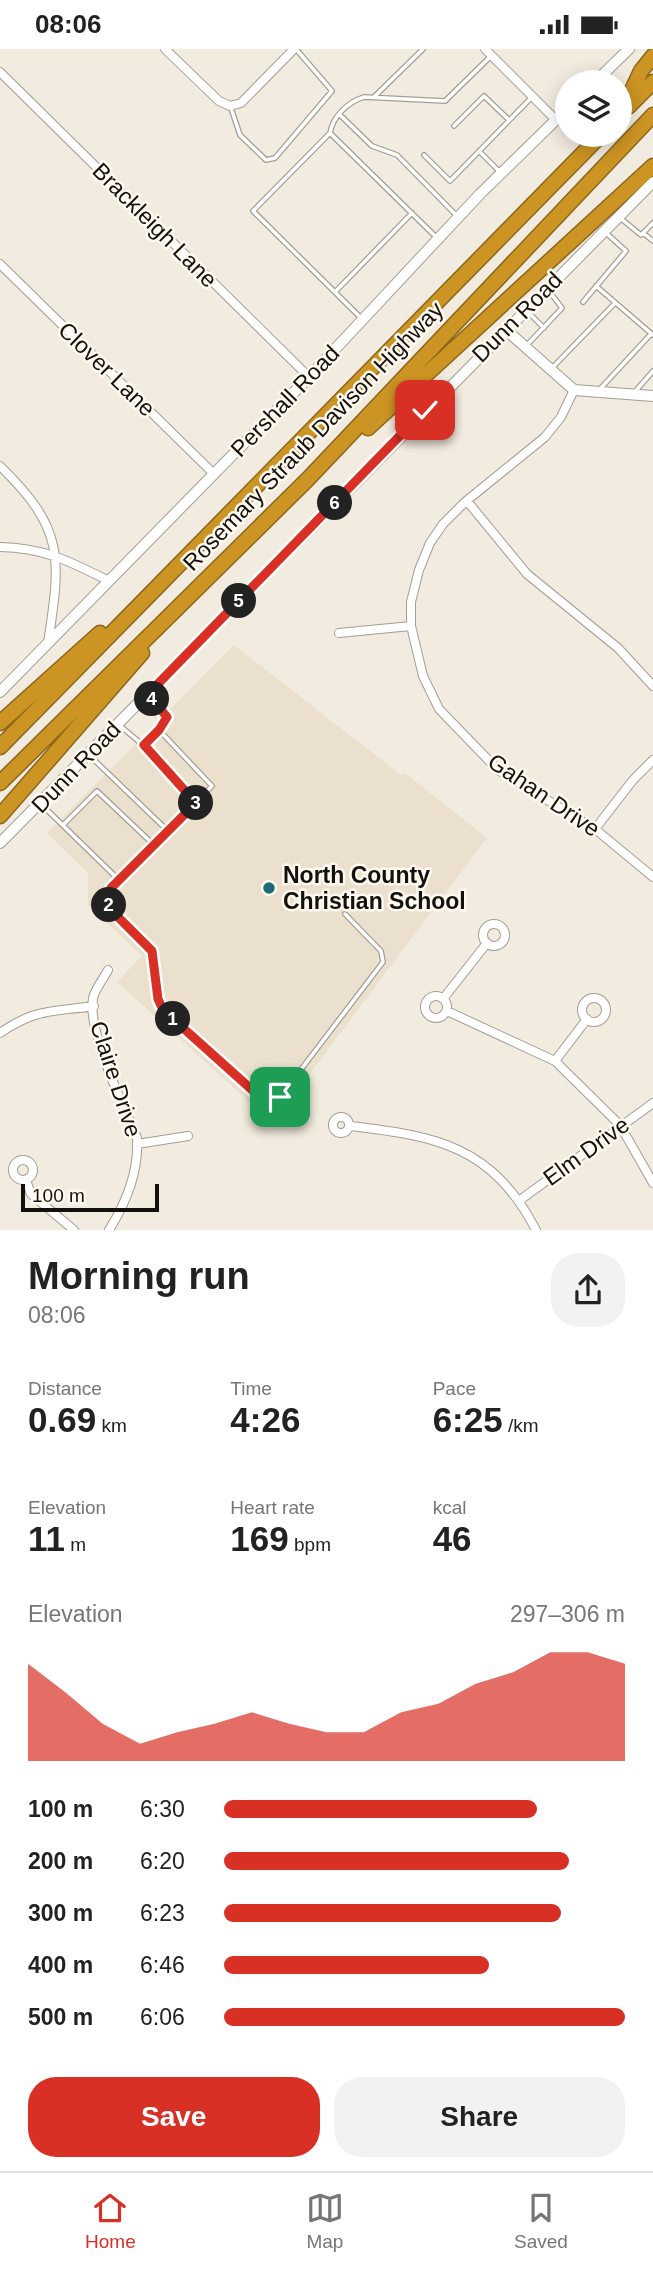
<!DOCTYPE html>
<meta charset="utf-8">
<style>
:root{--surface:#fff;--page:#f2f2f2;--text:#222;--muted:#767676;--line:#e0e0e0;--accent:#d93025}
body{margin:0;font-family:Arial,sans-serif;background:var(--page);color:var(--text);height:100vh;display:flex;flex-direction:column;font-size:26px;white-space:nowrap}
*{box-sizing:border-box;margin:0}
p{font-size:23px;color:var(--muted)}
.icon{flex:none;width:38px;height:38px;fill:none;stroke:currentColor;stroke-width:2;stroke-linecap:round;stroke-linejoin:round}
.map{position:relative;height:1181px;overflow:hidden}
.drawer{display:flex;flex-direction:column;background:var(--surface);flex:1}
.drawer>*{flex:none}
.fabs{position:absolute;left:555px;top:21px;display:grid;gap:14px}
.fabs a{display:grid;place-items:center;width:77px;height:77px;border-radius:50%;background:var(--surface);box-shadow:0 4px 18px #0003;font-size:35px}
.scale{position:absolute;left:21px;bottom:18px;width:138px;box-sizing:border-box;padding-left:7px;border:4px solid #13110d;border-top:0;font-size:19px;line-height:24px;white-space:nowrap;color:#13110d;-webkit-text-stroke:5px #fef8ef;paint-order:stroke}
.pin{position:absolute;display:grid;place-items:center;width:60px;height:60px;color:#fff;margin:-30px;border-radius:14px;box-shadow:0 4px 10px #0006}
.km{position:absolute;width:35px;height:35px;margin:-18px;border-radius:50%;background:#222;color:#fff;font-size:19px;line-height:35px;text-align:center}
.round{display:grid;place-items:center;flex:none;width:74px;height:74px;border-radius:28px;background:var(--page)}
.summary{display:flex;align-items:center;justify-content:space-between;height:119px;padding:0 28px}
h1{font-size:38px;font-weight:600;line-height:52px}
.metrics{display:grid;grid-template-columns:repeat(3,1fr);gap:10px;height:119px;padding:7px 28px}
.metrics div{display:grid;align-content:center}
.metrics b{font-size:35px;font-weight:600}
.metrics small{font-size:19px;font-weight:400}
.metrics p{font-size:19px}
.chart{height:196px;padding:14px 28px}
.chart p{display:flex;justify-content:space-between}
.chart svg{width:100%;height:126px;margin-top:7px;fill:var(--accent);opacity:.7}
.button{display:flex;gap:14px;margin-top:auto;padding:14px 28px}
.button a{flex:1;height:80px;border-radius:28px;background:var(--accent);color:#fff;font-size:28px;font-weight:600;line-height:80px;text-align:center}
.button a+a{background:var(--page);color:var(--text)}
ul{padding:0 28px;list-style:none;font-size:23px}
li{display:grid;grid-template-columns:112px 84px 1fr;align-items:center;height:52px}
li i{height:18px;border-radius:9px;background:var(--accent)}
.status{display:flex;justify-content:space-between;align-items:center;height:49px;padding:0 35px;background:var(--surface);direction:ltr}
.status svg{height:19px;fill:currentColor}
.tab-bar{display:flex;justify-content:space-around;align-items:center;height:98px;border-top:2px solid var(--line);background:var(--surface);font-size:19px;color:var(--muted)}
.tab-bar a{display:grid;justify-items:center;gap:4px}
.tab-bar .selected{color:var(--accent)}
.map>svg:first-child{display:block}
</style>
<div class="status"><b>08:06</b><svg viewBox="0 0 49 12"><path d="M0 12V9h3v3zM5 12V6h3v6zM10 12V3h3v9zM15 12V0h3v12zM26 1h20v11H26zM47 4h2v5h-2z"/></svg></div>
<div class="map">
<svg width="653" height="1181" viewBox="0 0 653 1181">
<rect width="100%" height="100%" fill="#f2ebdf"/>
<path fill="#ebe0cd" d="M 234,596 L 401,726 L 405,724 L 487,789 L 273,1074 L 117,933 L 142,907 L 88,856 L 88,824 L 47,784 Z"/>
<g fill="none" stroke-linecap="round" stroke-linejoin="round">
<g stroke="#a49d93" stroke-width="6">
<path id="service" d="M 375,47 L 423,0
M 231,59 L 240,86 L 266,111 L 275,109 L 332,42 L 296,0
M 339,65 L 372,97 L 397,106 L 457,167
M 454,77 L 484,47 L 509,71
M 330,84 C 333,67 348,53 364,48 L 445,52 L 490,8
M 479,102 L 500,123
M 424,106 L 450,132 L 531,49
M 619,168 L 641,186 L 653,174
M 643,184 L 653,192
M 596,237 L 653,286
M 335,243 L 412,164
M 583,253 L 626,202 L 605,183
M 528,263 L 544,279
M 361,269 L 253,162 L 330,84 L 437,189
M 527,296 L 562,259 L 549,242
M 551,320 L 615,254
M 600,340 L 651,285
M 634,344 L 653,322
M 119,676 L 143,696 L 196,754
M 159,681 L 212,737 L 111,840 L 109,855 L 119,871 L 152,902 L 158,950 L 164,961 L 260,1047 L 273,1052 L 280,1048 L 383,913 L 381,902 L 345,865
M 143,696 L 159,681 L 167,668 L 149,646
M 89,706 L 168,782
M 42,756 L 119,831
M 63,776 L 97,742 L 154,796"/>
</g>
<g stroke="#a49d93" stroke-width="10">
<path id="minor" d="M 165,0 L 219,52 L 230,57 L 241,54 L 294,0
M 485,0 L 556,71
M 0,23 L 309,328
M 0,215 L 214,425
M 574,341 L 561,368 L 545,388 L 465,453 L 443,475 L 430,494 L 419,521 L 411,553 L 411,577 L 423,627 L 439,660 L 498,721 L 595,780 L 653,828
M 0,417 C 65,480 61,509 48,594
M 467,452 L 527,525 L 618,599 L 653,637
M 0,498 C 45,499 69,512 109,532
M 339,584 L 411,577
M 595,780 L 633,731 L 653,711
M483 886a11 11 0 1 1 22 0a11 11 0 1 1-22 0Z
M 108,921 C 104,929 95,940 93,949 C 87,983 124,1057 137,1089 C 139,1121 126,1154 109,1181
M425 958a11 11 0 1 1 22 0a11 11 0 1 1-22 0Z
M582 961a12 12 0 1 1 24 0a12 12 0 1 1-24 0Z
M 443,950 L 487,894
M 447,962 L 555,1012 L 620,1076 L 653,1134
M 0,984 C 36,959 53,963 94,957
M 555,1012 L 587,970
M333 1076a8 8 0 1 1 16 0a8 8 0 1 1-16 0Z
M 350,1077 C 437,1087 492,1097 536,1181
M 137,1095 L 188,1087
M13 1121a10 10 0 1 1 20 0a10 10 0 1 1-20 0Z
M 26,1131 L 31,1145 L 74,1181
M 520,1151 L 653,1054"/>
</g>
<g stroke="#a49d93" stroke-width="12">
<path id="tertiary" d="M 595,33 L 629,0
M 505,280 L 574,341 L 653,347
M 0,643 L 309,328 L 480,145 L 567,60
M 0,794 L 653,133"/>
</g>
<g stroke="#8b661b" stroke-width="17">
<path id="motorway" d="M 628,58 L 653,33
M 620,67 L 641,22 L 653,7
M 368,379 L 653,117
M 0,674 L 100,584
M 0,698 L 601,86
M 0,734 L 308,430 L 653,66
M 0,767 L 142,604"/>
</g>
<use href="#service" stroke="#fff" stroke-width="3.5"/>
<use href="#minor" stroke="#fff" stroke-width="8"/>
<use href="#tertiary" stroke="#fff" stroke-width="10"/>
<use href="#motorway" stroke="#cc9423" stroke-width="14"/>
</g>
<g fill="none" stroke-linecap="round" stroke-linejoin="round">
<g stroke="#fff" stroke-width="14">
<path id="route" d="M 280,1048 L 273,1052 L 260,1048 L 163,961 L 158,950 L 152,902 L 110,860 L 111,839 L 196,754 L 144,696 L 159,681 L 167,668 L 148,645 L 425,361"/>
</g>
<use href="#route" stroke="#d93025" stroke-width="9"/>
</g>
<circle fill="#226977" stroke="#fef8ef" stroke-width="2.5" cx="269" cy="839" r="7"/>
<g text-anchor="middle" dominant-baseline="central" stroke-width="5" stroke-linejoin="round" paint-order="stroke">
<g font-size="23" fill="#13110d" stroke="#fef8ef">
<text transform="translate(155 176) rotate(45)">Brackleigh Lane</text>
<text transform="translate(517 268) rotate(-45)">Dunn Road</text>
<text transform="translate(107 320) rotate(44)">Clover Lane</text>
<text transform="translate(285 352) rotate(-46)">Pershall Road</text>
<text transform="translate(313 387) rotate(-46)">Rosemary Straub Davison Highway</text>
<text transform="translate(76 718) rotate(-46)">Dunn Road</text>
<text transform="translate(544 746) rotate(34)">Gahan Drive</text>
<text transform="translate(116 1030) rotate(72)">Claire Drive</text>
<text transform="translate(586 1102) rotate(-36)">Elm Drive</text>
</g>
<g font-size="23" font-weight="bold" fill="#13110d" stroke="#fef8ef" text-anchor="start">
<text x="283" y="826">North County<tspan x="283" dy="26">Christian School</tspan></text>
</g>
</g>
</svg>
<div class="fabs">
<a><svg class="icon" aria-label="layers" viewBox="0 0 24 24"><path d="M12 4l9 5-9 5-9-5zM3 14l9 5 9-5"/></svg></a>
</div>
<div class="scale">100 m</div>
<div class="pin" style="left:280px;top:1048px;background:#1e9e55"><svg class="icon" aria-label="arrive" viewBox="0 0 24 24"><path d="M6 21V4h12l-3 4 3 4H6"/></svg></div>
<div class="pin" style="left:425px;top:361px;background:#d93025"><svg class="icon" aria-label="check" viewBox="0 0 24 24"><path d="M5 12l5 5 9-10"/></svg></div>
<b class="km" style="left:173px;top:970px">1</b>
<b class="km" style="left:109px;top:856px">2</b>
<b class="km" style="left:196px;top:754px">3</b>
<b class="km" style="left:152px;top:650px">4</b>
<b class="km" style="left:239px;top:552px">5</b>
<b class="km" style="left:335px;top:454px">6</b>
</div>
<section class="drawer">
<div class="summary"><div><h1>Morning run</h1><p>08:06</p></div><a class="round"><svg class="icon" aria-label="share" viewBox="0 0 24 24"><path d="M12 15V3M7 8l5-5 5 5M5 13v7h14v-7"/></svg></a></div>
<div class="metrics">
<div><p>Distance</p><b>0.69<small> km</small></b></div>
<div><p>Time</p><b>4:26</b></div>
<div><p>Pace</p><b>6:25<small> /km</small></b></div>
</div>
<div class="metrics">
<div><p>Elevation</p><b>11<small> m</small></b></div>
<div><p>Heart rate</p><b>169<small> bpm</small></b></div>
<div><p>kcal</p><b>46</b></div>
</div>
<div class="chart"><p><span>Elevation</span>297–306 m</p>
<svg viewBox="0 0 160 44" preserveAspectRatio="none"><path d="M0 44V10L10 20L20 31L30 38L40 34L50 31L60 27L70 31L80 34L90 34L100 27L110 24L120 17L130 13L140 6L150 6L160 10V44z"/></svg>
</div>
<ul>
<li><b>100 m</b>6:30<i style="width:78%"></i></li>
<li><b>200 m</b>6:20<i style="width:86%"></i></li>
<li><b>300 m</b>6:23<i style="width:84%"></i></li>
<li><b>400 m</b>6:46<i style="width:66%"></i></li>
<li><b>500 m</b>6:06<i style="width:100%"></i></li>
</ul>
<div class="button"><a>Save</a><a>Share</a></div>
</section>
<nav class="tab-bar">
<a class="selected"><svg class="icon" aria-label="home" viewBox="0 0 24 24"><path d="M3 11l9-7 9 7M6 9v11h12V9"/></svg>Home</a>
<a><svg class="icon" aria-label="map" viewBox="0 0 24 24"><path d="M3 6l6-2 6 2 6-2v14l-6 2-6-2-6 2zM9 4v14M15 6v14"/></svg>Map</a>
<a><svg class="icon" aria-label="saved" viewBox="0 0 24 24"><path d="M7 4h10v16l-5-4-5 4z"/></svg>Saved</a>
</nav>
